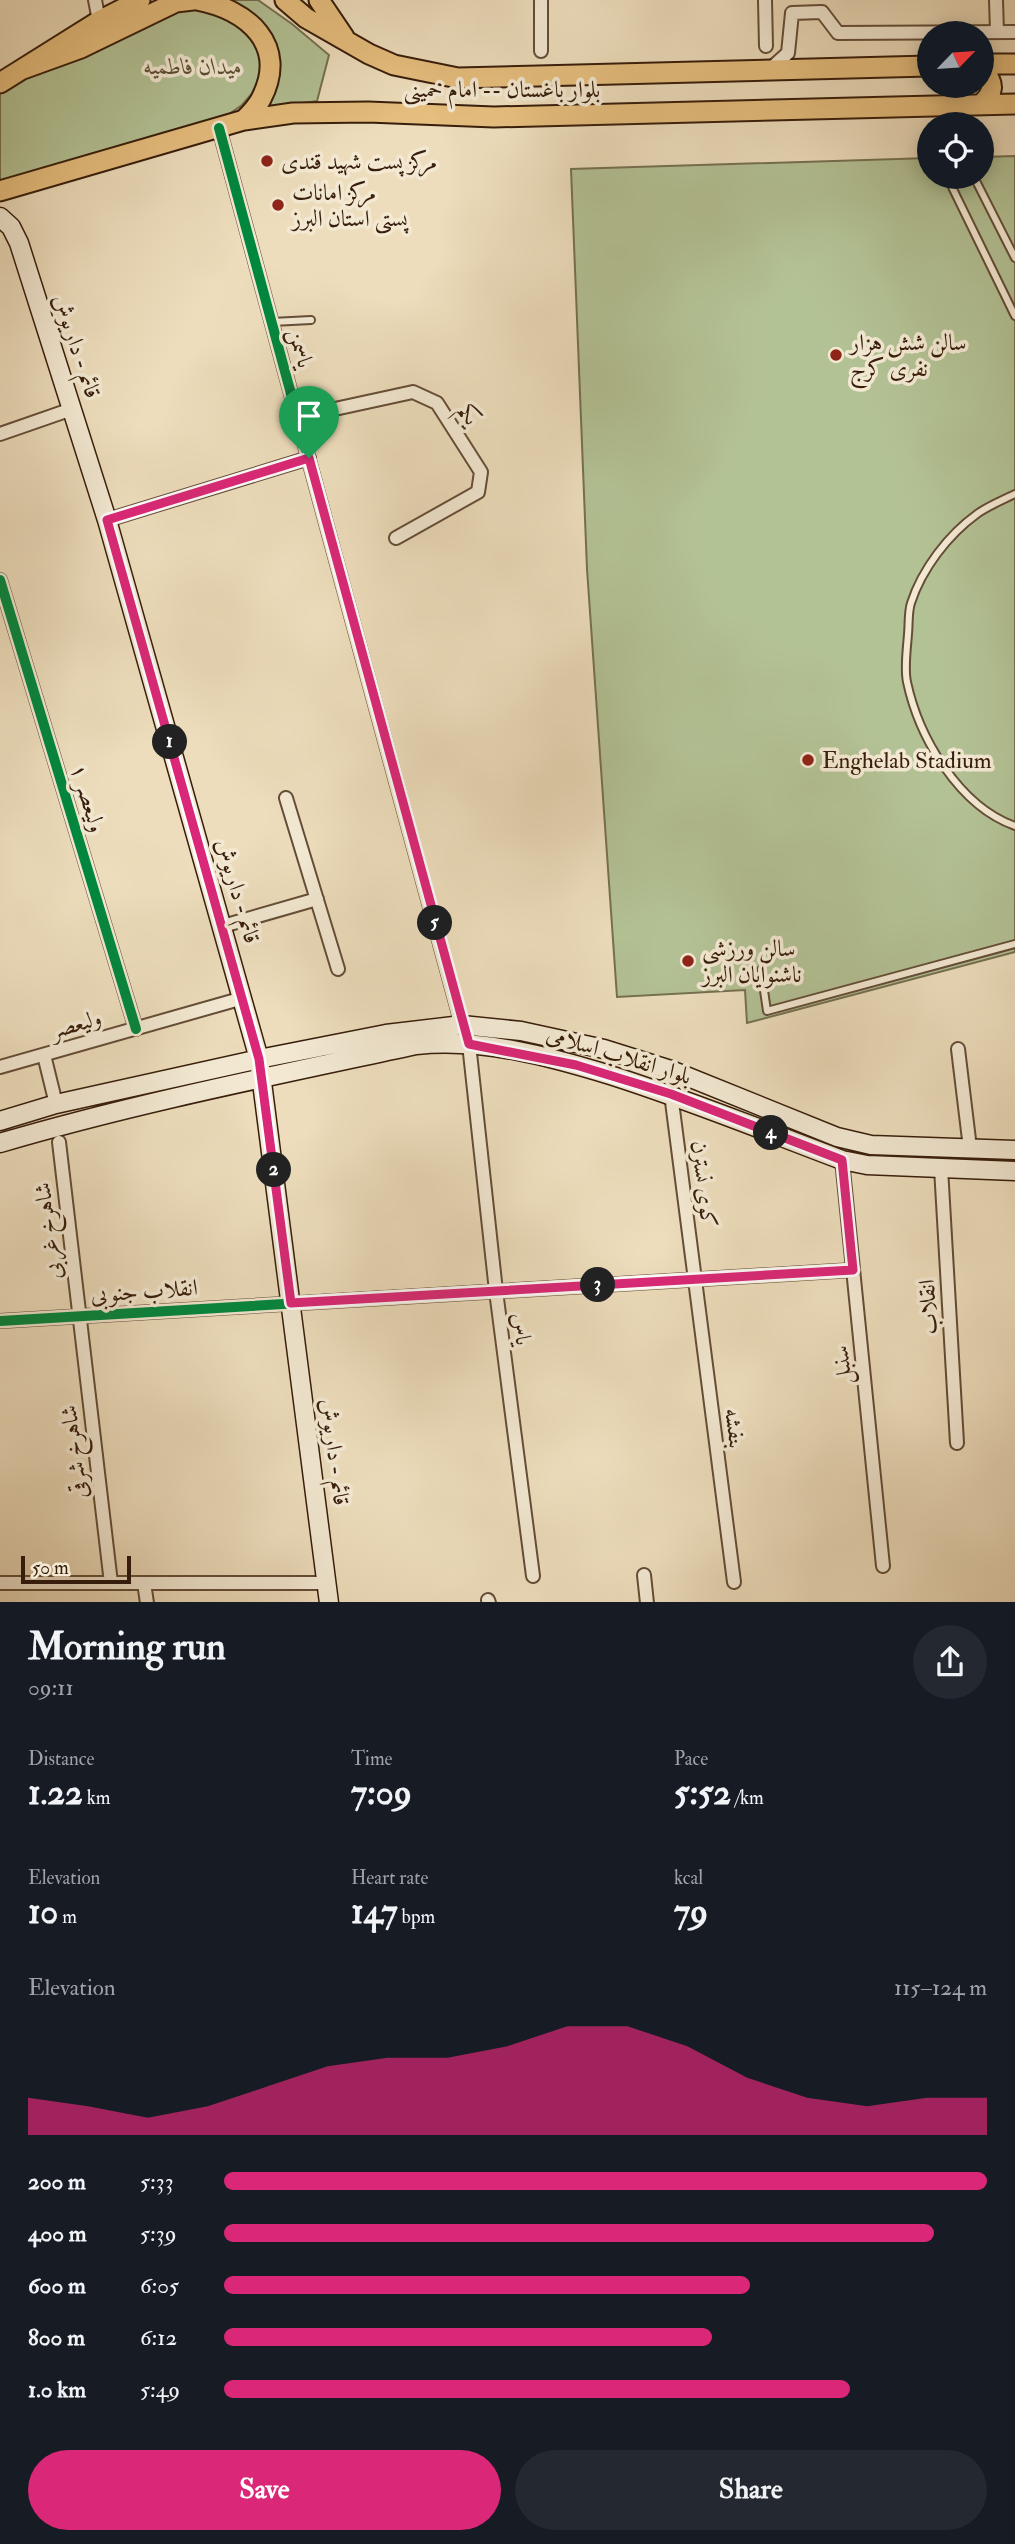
<!DOCTYPE html>
<meta charset="utf-8">
<style>
:root{--surface:#171b24;--page:#242831;--text:#f1f3f6;--muted:#9ea1a6;--accent:#db2777}
body{margin:0;font-family:"IM FELL Double Pica",Amiri,serif;background:var(--page);color:var(--text);height:100vh;display:flex;flex-direction:column;font-size:26px;white-space:nowrap}
*{box-sizing:border-box;margin:0}
p{font-size:23px;color:var(--muted)}
.icon{flex:none;width:38px;height:38px;fill:none;stroke:currentColor;stroke-width:2;stroke-linecap:round;stroke-linejoin:round}
.map{position:relative;height:1602px;overflow:hidden}
.sheet{display:flex;flex-direction:column;background:var(--surface);flex:1}
.sheet>*{flex:none}
.needle{width:46px;rotate:65deg}
.tools{position:absolute;left:917px;top:21px;display:grid;gap:14px}
.tools a{display:grid;place-items:center;width:77px;height:77px;border-radius:50%;background:var(--surface);box-shadow:0 4px 18px #0003;font-size:35px}
.scale{position:absolute;left:21px;bottom:18px;width:110px;box-sizing:border-box;padding-left:7px;border:4px solid #371d0b;border-top:0;font-size:19px;line-height:24px;white-space:nowrap;color:#371d0b;-webkit-text-stroke:5px #f3e9d3;paint-order:stroke}
.pin{position:absolute;display:grid;place-items:center;width:60px;height:60px;color:#fff;margin:-72px -30px;border-radius:50% 50% 50% 0;rotate:-45deg;box-shadow:0 0 7px #0007}
.pin .icon{rotate:45deg}
.km{position:absolute;width:35px;height:35px;margin:-18px;border-radius:50%;background:#222;color:#fff;font-size:19px;line-height:35px;text-align:center}
.round{display:grid;place-items:center;flex:none;width:74px;height:74px;border-radius:37px;background:var(--page)}
.summary{display:flex;align-items:center;justify-content:space-between;height:119px;padding:0 28px}
h1{font-size:38px;font-weight:700;line-height:52px}
.metrics{display:grid;grid-template-columns:repeat(3,1fr);gap:10px;height:119px;padding:7px 28px}
.metrics div{display:grid;align-content:center}
.metrics b{font-size:35px;font-weight:700}
.metrics small{font-size:19px;font-weight:400}
.metrics p{font-size:19px}
.chart{height:196px;padding:14px 28px}
.chart p{display:flex;justify-content:space-between}
.chart svg{width:100%;height:126px;margin-top:7px;fill:var(--accent);opacity:.7}
.button{display:flex;gap:14px;margin-top:auto;padding:14px 28px}
.button a{flex:1;height:80px;border-radius:42px;background:var(--accent);color:#fff;font-size:28px;font-weight:700;line-height:80px;text-align:center}
.button a+a{background:var(--page);color:var(--text)}
ul{padding:0 28px;list-style:none;font-size:23px}
li{display:grid;grid-template-columns:112px 84px 1fr;align-items:center;height:52px}
li i{height:18px;border-radius:9px;background:var(--accent)}
.map>svg:first-child{display:block}
</style>
<div class="map">
<svg width="1015" height="1603" viewBox="0 0 1015 1603">
<rect width="100%" height="100%" fill="#edddbc"/>
<filter id="stains"><feTurbulence type="fractalNoise" baseFrequency=".00286" numOctaves="4"/><feColorMatrix values="0 0 0 0 .2 0 0 0 0 .09 0 0 0 0 .02 0 0 0 .5 -.17"/></filter>
<radialGradient id="worn" r=".72"><stop offset=".6" stop-color="#630" stop-opacity="0"/><stop offset="1" stop-color="#630" stop-opacity=".3"/></radialGradient>
<path fill="#b3c295" stroke="#757050" stroke-width="2" d="M 225,0 L 258,0 L 292,24 L 329,55 L 317,101 L 266,108 C 295,67 269,17 225,0 Z
M 187,8 L 205,8 L 247,31 L 258,48 L 262,71 L 256,89 L 242,105 L 229,114 L 0,182 L 0,92 L 27,76 L 164,15 Z
M 1015,156 L 1015,952 L 747,1023 L 745,990 L 617,997 L 587,569 L 571,169 L 929,158 L 929,177 L 982,177 L 982,157 Z"/>
<g fill="none" stroke-linecap="round" stroke-linejoin="round">
<g stroke="#644d37" stroke-width="10">
<path id="service" d="M 957,109 L 958,124
M 955,177 L 952,187 L 1015,316
M 974,177 L 1015,258
M 272,322 L 311,320
M 1015,494 C 1003,500 988,506 977,514 C 948,535 922,569 911,603 C 908,612 909,624 908,634 C 907,649 904,668 907,682 C 919,738 959,806 1015,826
M 761,970 L 767,1011 L 1015,944"/>
</g>
<g stroke="#644d37" stroke-width="16">
<path id="minor" d="M 95,0 L 99,21
M 541,0 L 541,51
M 765,0 L 766,46
M 996,0 L 997,32
M 768,71 L 788,53 L 792,13 L 822,12 L 838,33 L 1015,32
M 219,128 L 462,1025
M 298,417 L 413,392 L 437,403 L 481,472 L 478,492 L 396,538
M 0,434 L 72,409
M 107,520 L 309,458
M 0,580 L 136,1029
M 286,798 L 338,969
M 223,926 L 317,899
M 469,1044 L 496,1291 L 533,1576
M 958,1049 L 970,1148
M 44,1055 L 56,1104
M 0,1067 L 243,998
M 671,1094 L 734,1582
M 59,1142 L 111,1583
M 842,1160 L 883,1566
M 941,1168 L 957,1443
M 0,1321 L 853,1270
M 644,1575 L 647,1603
M 0,1583 L 327,1583
M 144,1583 L 147,1603
M 488,1600 L 489,1603"/>
</g>
<g stroke="#371d0b" stroke-width="21">
<path id="secondary" d="M 0,217 L 11,227 L 19,243 L 107,520 L 259,1059 L 329,1603
M 0,1121 L 56,1104 L 259,1059 L 386,1034 L 462,1025 L 521,1031 L 604,1049 L 671,1070 L 837,1137 L 871,1145 L 1015,1150
M 0,1143 C 136,1103 277,1075 416,1045 C 481,1038 548,1056 610,1075 C 689,1100 765,1131 842,1160 L 867,1165 L 1015,1171"/>
</g>
<g stroke="#371d0b" stroke-width="23">
<path id="primary" d="M 197,0 C 248,10 289,45 261,99 C 257,107 250,114 244,120
M 285,0 L 306,18 L 369,54 L 394,65 L 458,78 L 929,66
M 319,0 L 344,37
M 982,64 L 1015,64
M 23,69 L 81,48 L 176,2 L 193,0
M 0,83 L 99,21 L 140,0
M 980,105 C 995,93 995,83 982,69
M 0,191 L 244,120 L 293,113 L 368,112 L 494,117 L 1015,104"/>
</g>
<use href="#service" stroke="#f3e9d3" stroke-width="6"/>
<use href="#minor" stroke="#f3e9d3" stroke-width="12"/>
<use href="#secondary" stroke="#f3e9d3" stroke-width="18"/>
<use href="#primary" stroke="#e6be7e" stroke-width="19"/>
<g stroke="#f3e9d3" stroke-width="15">
<path id="cycleway" d="M 219,128 L 462,1025
M 0,580 L 136,1029
M 0,1321 L 853,1270"/>
</g>
<use href="#cycleway" stroke="#00873e" stroke-width="10"/>
</g>
<g fill="none" stroke-linecap="round" stroke-linejoin="round">
<g stroke="#fff" stroke-width="14">
<path id="route" d="M 309,458 L 469,1044 L 576,1065 L 671,1094 L 842,1160 L 853,1270 L 291,1303 L 259,1059 L 107,520 Z"/>
</g>
<use href="#route" stroke="#db2777" stroke-width="9"/>
</g>
<g fill="#8f2418" stroke="#f3e9d3" stroke-width="2.5">
<circle cx="267" cy="161" r="7"/>
<circle cx="278" cy="205" r="7"/>
<circle cx="836" cy="355" r="7"/>
<circle cx="808" cy="760" r="7"/>
<circle cx="688" cy="961" r="7"/>
</g>
<g text-anchor="middle" dominant-baseline="central" stroke-width="7" stroke-linejoin="round" paint-order="stroke">
<g font-size="23" font-style="italic" fill="#5c4f34" stroke="#f3e9d3">
<text x="193" y="66">میدان فاطمیه</text>
</g>
<g font-size="23" fill="#371d0b" stroke="#f3e9d3">
<text x="502" y="89">بلوار باغستان -- امام خمینی</text>
<text transform="translate(77 346) rotate(72)">قائم - داریوش</text>
<text transform="translate(301 348) rotate(75)">یاسمن</text>
<text transform="translate(469 414) rotate(57)">یکم</text>
<text transform="translate(88 798) rotate(73)">ولیعصر ۱</text>
<text transform="translate(238 891) rotate(74)">قائم - داریوش</text>
<text transform="translate(76 1024) rotate(-16)">ولیعصر</text>
<text transform="translate(619 1055) rotate(17)">بلوار انقلاب اسلامی</text>
<text transform="translate(704 1184) rotate(83)">کوی نسترن</text>
<text transform="translate(48 1231) rotate(-97)">شاهرخ غربی</text>
<text transform="translate(144 1291) rotate(-4)">انقلاب جنوبی</text>
<text transform="translate(928 1307) rotate(-93)">انقلاب</text>
<text transform="translate(522 1329) rotate(83)">یاس</text>
<text transform="translate(842 1365) rotate(-96)">سنبل</text>
<text transform="translate(735 1428) rotate(83)">بنفشه</text>
<text transform="translate(74 1452) rotate(-97)">شاهرخ شرقی</text>
<text transform="translate(335 1452) rotate(83)">قائم - داریوش</text>
</g>
<g font-size="23" fill="#371d0b" stroke="#f3e9d3" text-anchor="start">
<text x="281" y="161">مرکز پست شهید قندی</text>
<text x="292" y="192">مرکز امانات<tspan x="292" dy="26">پستی استان البرز</tspan></text>
<text x="850" y="342">سالن شش هزار<tspan x="850" dy="26">نفری کرج</tspan></text>
<text x="822" y="760">Enghelab Stadium</text>
<text x="702" y="948">سالن ورزشی<tspan x="702" dy="26">ناشنوایان البرز</tspan></text>
</g>
</g>
<rect width="100%" height="100%" filter="url(#stains)"/>
<rect width="100%" height="100%" fill="url(#worn)"/>
</svg>
<div class="tools">
<a><svg class="needle" viewBox="-14 -14 28 28"><path d="M0-13l5 13h-10z" fill="#e53935"/><path d="M0 13l5-13h-10z" fill="#9ea1a6"/></svg></a>
<a><svg class="icon" aria-label="locate" viewBox="0 0 24 24"><circle cx="12" cy="12" r="6"/><path d="M12 2v4M12 18v4M2 12h4M18 12h4"/></svg></a>
</div>
<div class="scale">50 m</div>
<div class="pin" style="left:309px;top:458px;background:#1e9e55"><svg class="icon" aria-label="arrive" viewBox="0 0 24 24"><path d="M6 21V4h12l-3 4 3 4H6"/></svg></div>
<b class="km" style="left:170px;top:742px">1</b>
<b class="km" style="left:274px;top:1170px">2</b>
<b class="km" style="left:598px;top:1285px">3</b>
<b class="km" style="left:771px;top:1133px">4</b>
<b class="km" style="left:435px;top:923px">5</b>
</div>
<section class="sheet">
<div class="summary"><div><h1>Morning run</h1><p>09:11</p></div><a class="round"><svg class="icon" aria-label="share" viewBox="0 0 24 24"><path d="M12 15V3M7 8l5-5 5 5M5 13v7h14v-7"/></svg></a></div>
<div class="metrics">
<div><p>Distance</p><b>1.22<small> km</small></b></div>
<div><p>Time</p><b>7:09</b></div>
<div><p>Pace</p><b>5:52<small> /km</small></b></div>
</div>
<div class="metrics">
<div><p>Elevation</p><b>10<small> m</small></b></div>
<div><p>Heart rate</p><b>147<small> bpm</small></b></div>
<div><p>kcal</p><b>79</b></div>
</div>
<div class="chart"><p><span>Elevation</span>115–124 m</p>
<svg viewBox="0 0 160 44" preserveAspectRatio="none"><path d="M0 44V31L10 34L20 38L30 34L40 27L50 20L60 17L70 17L80 13L90 6L100 6L110 13L120 24L130 31L140 34L150 31L160 31V44z"/></svg>
</div>
<ul>
<li><b>200 m</b>5:33<i style="width:100%"></i></li>
<li><b>400 m</b>5:39<i style="width:93%"></i></li>
<li><b>600 m</b>6:05<i style="width:69%"></i></li>
<li><b>800 m</b>6:12<i style="width:64%"></i></li>
<li><b>1.0 km</b>5:49<i style="width:82%"></i></li>
</ul>
<div class="button"><a>Save</a><a>Share</a></div>
</section>
